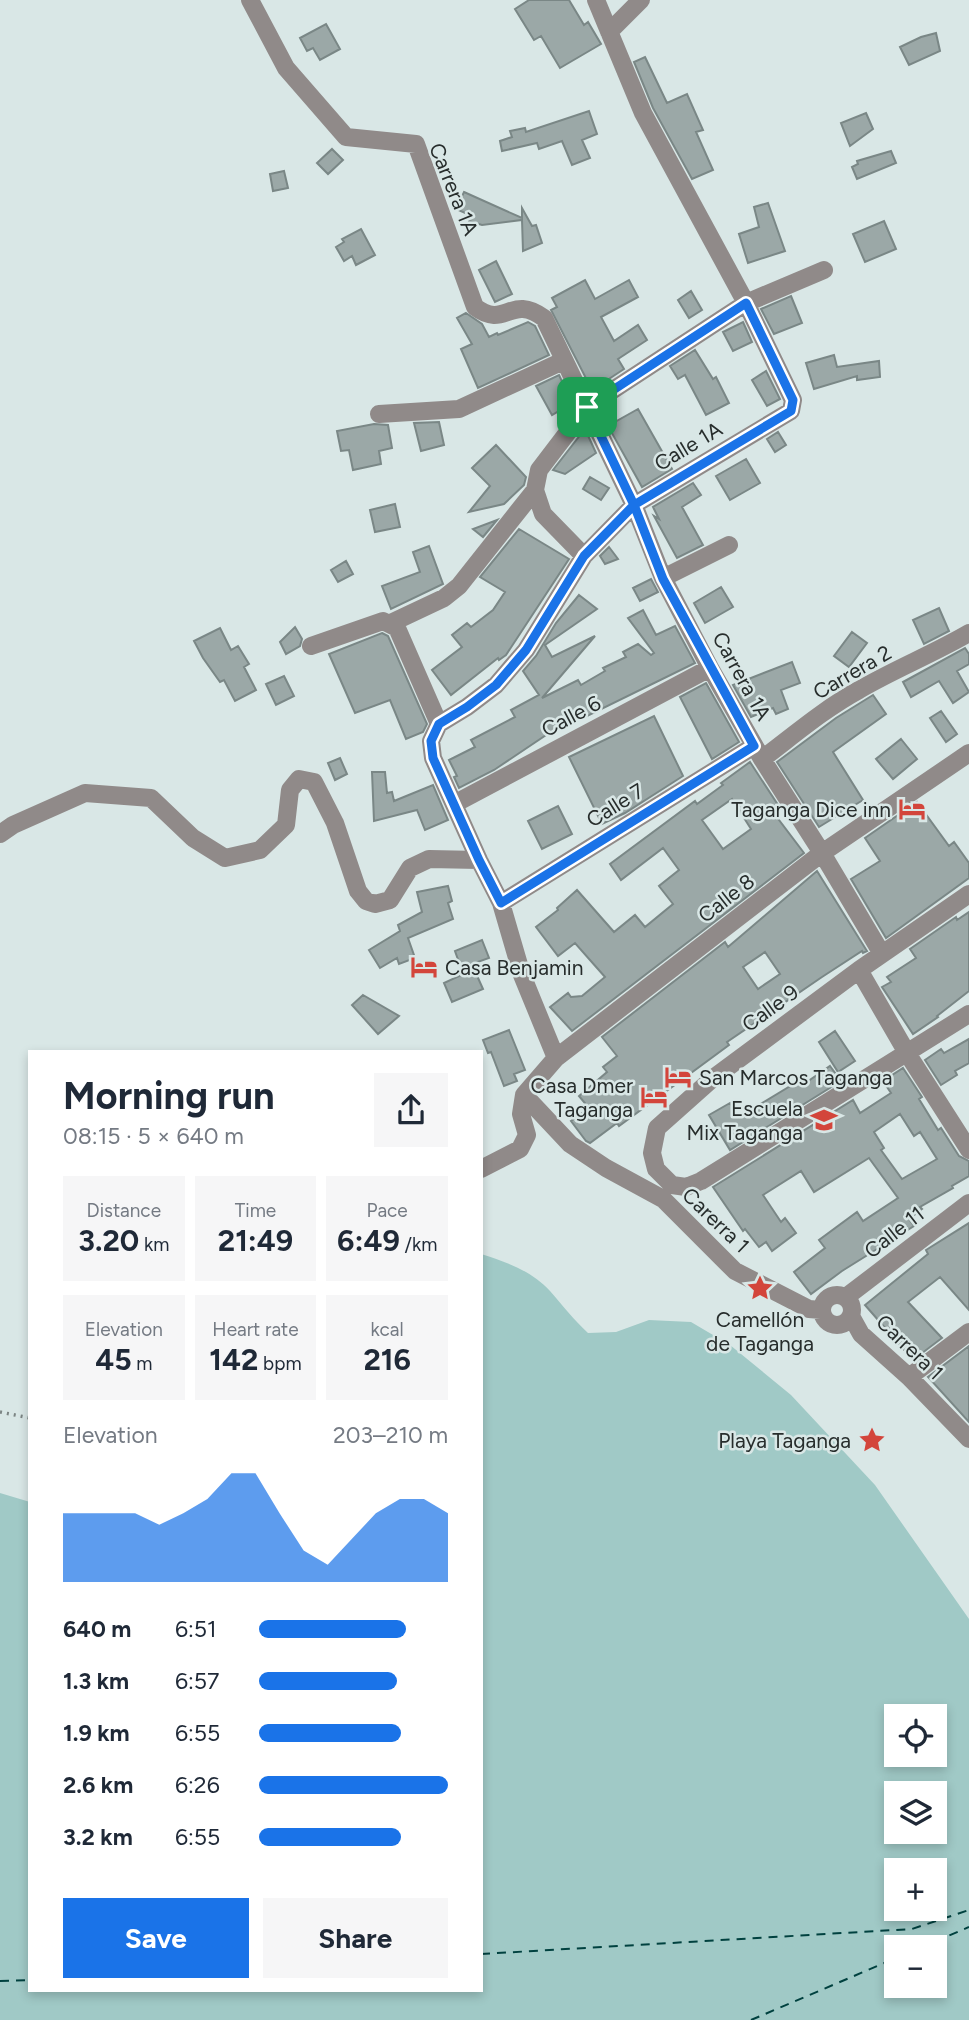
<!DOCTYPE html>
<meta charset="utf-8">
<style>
:root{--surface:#fff;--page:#f6f6f7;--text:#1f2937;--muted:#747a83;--accent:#1a73e8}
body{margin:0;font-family:Figtree,sans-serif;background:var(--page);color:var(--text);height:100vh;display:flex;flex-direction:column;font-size:26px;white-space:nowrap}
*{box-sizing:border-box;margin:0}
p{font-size:23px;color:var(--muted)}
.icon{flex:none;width:38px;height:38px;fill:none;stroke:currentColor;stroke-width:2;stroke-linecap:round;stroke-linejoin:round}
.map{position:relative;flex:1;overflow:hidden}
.drawer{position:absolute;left:28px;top:1050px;width:455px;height:942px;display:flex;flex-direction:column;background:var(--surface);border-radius:0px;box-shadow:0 4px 10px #0003}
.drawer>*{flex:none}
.buttons{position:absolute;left:884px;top:1704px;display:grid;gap:14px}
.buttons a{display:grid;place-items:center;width:63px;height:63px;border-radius:0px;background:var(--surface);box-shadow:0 4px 10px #0003;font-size:35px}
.pin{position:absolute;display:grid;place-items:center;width:60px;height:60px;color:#fff;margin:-30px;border-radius:14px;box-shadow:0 4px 10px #0006}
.round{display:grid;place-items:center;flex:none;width:74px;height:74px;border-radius:0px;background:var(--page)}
.headline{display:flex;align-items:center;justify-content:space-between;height:119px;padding:0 35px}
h1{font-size:38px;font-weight:700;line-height:52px}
.metrics{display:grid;grid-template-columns:repeat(3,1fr);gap:10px;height:119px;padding:7px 35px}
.metrics div{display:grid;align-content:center;border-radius:0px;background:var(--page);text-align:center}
.metrics b{font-size:30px;font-weight:700}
.metrics small{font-size:19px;font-weight:400}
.metrics p{font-size:19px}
.chart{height:196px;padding:14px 35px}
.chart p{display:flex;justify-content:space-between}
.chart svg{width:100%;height:126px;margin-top:7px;fill:var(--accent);opacity:.7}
.button{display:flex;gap:14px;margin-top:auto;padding:14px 35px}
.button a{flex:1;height:80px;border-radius:0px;background:var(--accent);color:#fff;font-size:28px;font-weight:700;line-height:80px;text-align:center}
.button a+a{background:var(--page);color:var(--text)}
ul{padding:0 35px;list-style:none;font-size:23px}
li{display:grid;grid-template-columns:112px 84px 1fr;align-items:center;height:52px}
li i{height:18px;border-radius:9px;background:var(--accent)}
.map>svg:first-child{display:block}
</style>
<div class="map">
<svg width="969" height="2020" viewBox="0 0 969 2020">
<rect width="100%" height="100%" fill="#d9e7e6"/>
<path fill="#a0c9c6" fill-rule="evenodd" d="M 481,1254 C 506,1262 532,1271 550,1291 C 563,1306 574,1320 588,1333 L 616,1332 L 649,1320 L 691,1322 L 730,1345 L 791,1395 L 875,1485 L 969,1619 L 969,2020 L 0,2020 L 0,1493 L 30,1502 L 30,1990 L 481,1990 ZM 896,1717 L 934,1717 L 934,1755 L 896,1755 ZM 896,1794 L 934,1794 L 934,1832 L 896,1832 ZM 896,1871 L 934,1871 L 934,1909 L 896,1909 ZM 896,1948 L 934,1948 L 934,1986 L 896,1986 Z"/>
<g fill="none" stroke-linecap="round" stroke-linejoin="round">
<path stroke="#00413f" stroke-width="2" stroke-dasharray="9 7" stroke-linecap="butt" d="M 920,1948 L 969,1927
M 481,1954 L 912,1929 L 969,1910
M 0,1981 L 30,1980
M 751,2020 L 896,1958"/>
</g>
<path fill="#9ba8a7" stroke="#7a8786" stroke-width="2" fill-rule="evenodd" d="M 529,0 L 569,0 L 584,25 L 588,22 L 601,44 L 560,68 L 541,36 L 534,40 L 515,9 Z
M 326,24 L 340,49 L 320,60 L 313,48 L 307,51 L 300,38 Z
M 936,33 L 940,51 L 909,65 L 900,47 L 921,37 Z
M 645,57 L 667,103 L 687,94 L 703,130 L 696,132 L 713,170 L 692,179 L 653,108 L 634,62 Z
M 589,111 L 597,134 L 582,140 L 590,158 L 572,165 L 562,141 L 539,149 L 537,143 L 502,151 L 500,141 L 512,137 L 510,131 L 525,128 L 526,132 Z
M 866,113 L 873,129 L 850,146 L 841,123 Z
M 332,149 L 343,160 L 328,174 L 317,163 Z
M 891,151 L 896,163 L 857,179 L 852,167 L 858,164 L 857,161 Z
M 284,171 L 288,188 L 273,191 L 270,174 Z
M 464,192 L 522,218 L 522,208 L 532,226 L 536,225 L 542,243 L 523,251 L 522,220 L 482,225 L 469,221 L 470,215 L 456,209 Z
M 768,203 L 785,251 L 748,263 L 739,234 L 759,227 L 754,207 Z
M 884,221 L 896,249 L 865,262 L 853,234 Z
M 361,229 L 375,255 L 356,265 L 352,256 L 344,261 L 336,247 L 344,242 L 342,239 Z
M 496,261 L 512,294 L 495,302 L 479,270 Z
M 585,280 L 595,299 L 629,280 L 638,297 L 601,317 L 614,341 L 638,325 L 647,340 L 618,359 L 624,369 L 592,390 L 551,310 L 557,307 L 552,298 Z
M 691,291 L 702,310 L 689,318 L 678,300 Z
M 791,296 L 802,323 L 774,334 L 761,309 Z
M 466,313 L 482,324 L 489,337 L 497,333 L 498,335 L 528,322 L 535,326 L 549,355 L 478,388 L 461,349 L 472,344 L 457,318 Z
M 743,322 L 752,342 L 733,351 L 723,332 Z
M 695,350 L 713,379 L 716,377 L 729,403 L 706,415 L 685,375 L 678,379 L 670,366 Z
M 834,355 L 837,367 L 879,361 L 880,377 L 857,380 L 857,376 L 814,389 L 806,363 Z
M 766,371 L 780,399 L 767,406 L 752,380 Z
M 559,375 L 572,403 L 552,415 L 536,386 Z
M 638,409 L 672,469 L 642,487 L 608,426 Z
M 439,422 L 444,445 L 421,451 L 414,423 Z
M 374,424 L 388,425 L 392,448 L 379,451 L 381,464 L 353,470 L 349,450 L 341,451 L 337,431 Z
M 585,429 L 596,453 L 565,474 L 553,470 Z
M 778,432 L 786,445 L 775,452 L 767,439 Z
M 496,445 L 526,477 L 524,485 L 504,504 L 469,512 L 490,486 L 472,468 Z
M 746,459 L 760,483 L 730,500 L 716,476 Z
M 590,477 L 609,488 L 601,500 L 583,489 Z
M 693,483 L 701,495 L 682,507 L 703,545 L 677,558 L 654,516 L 659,519 L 653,507 Z
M 395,504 L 400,527 L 375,532 L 370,510 Z
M 497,520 L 483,537 L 473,529 Z
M 519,529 L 569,559 L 506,655 L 499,660 L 498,658 L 451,695 L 432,670 L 462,647 L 452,635 L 467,623 L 471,627 L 493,610 L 505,592 L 480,577 Z
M 429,546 L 443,584 L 391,609 L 382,586 L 420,572 L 413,552 Z
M 609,547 L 618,559 L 605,564 L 600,556 Z
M 346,561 L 353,574 L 338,582 L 331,570 Z
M 651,579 L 658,592 L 640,601 L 633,588 Z
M 721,587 L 733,607 L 705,623 L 694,603 Z
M 579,595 L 597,609 L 545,645 L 552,657 L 595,636 L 542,698 L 578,680 L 581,685 L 605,671 L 603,668 L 626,657 L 623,652 L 638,644 L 651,655 L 654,653 L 628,618 L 643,610 L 656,635 L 675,626 L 695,663 L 579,720 L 576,715 L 494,770 L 459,788 L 454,777 L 457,776 L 449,760 L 475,747 L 471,740 L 515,717 L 511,710 L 539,695 L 523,671 L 536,656 L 556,623 Z
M 939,608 L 949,631 L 924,644 L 913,620 Z
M 295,627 L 302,639 L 300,646 L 286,654 L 280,642 Z
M 220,628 L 231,650 L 238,646 L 249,664 L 244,667 L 256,690 L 235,701 L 224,680 L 220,682 L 203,658 L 194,641 Z
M 852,632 L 867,643 L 849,667 L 834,656 Z
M 382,633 L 388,636 L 427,724 L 423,732 L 406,739 L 390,700 L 355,713 L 329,654 Z
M 965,648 L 969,654 L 969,664 L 957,671 L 969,692 L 953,703 L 939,681 L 911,697 L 903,682 Z
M 792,662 L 800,683 L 781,690 L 788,709 L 776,714 L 773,708 L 751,717 L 733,685 Z
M 284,676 L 294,696 L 276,705 L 266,684 Z
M 706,683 L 739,742 L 712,759 L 680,697 Z
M 873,695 L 886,714 L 833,752 L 863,800 L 819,827 L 777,762 L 836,718 Z
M 941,711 L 957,734 L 946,742 L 930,718 Z
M 654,716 L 683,776 L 625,813 L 602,824 L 569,757 Z
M 901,739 L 917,759 L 893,779 L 876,759 Z
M 340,758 L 347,774 L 335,780 L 328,763 Z
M 750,762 L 780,808 L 773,812 L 804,853 L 572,1031 L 550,1007 L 568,993 L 571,997 L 582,996 L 605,977 L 575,943 L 558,956 L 536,927 L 558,910 L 557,908 L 577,890 L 614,932 L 635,915 L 645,927 L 673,904 L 659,886 L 679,870 L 663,848 L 621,880 L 610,864 L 695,801 L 697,804 L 723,785 L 721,783 ZM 732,799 L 751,829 L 723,849 L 702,820 Z
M 372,772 L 385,772 L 387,793 L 392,792 L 394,801 L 433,785 L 448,820 L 425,830 L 417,810 L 374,821 Z
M 917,802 L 949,846 L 954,842 L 969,863 L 969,878 L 886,938 L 851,879 L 880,861 L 865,838 Z
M 558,806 L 572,834 L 542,849 L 528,821 Z
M 817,871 L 867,951 L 863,953 L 862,951 L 822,977 L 727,1042 L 729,1045 L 619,1126 L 617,1123 L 590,1143 L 586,1141 L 571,1121 L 589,1108 L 579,1096 L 607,1072 L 603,1067 L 617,1056 L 602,1037 L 725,942 L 728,947 ZM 765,952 L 780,974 L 758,989 L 743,967 Z
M 448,886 L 452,901 L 448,903 L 453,919 L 408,938 L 415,958 L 399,964 L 397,958 L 380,968 L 369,950 L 400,931 L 398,925 L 422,912 L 417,892 Z
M 969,912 L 969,991 L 937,1016 L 938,1017 L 913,1034 L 882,987 L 891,982 L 887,977 L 916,958 L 910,949 L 956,917 L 957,920 Z
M 482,940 L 489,958 L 461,968 L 455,951 Z
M 474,969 L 483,989 L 452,1002 L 444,983 Z
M 363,995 L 399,1016 L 378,1034 L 352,1005 Z
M 509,1030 L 525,1070 L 514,1074 L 517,1081 L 504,1086 L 491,1052 L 488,1053 L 483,1040 Z
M 835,1031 L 855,1061 L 838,1072 L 819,1042 Z
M 969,1039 L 969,1063 L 955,1071 L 957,1075 L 941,1085 L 925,1060 L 941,1049 L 944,1053 Z
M 830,1066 L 841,1081 L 730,1150 L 709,1115 L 730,1103 L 739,1117 L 802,1079 L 804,1084 Z
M 903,1068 L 922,1097 L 919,1099 L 938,1130 L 941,1128 L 959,1156 L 969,1161 L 969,1176 L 952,1186 L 953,1188 L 920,1207 L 922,1209 L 909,1219 L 914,1226 L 842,1271 L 811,1294 L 794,1272 L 825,1248 L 819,1240 L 857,1212 L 863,1221 L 898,1198 L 869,1158 L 814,1192 L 801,1171 L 763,1195 L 781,1222 L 785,1218 L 796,1233 L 772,1251 L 766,1242 L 759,1247 L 745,1229 L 743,1231 L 713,1187 L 853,1100 L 860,1113 L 891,1093 L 883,1081 ZM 900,1114 L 914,1136 L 920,1132 L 937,1159 L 902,1179 L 881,1150 L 884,1148 L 874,1132 Z
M 969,1223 L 969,1310 L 940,1277 L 908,1302 L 942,1338 L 913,1360 L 865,1305 L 928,1254 L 926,1250 Z
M 969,1346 L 969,1422 L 928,1377 Z"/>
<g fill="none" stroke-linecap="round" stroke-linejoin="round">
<path stroke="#7b8483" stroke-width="3.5" stroke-dasharray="2 5" stroke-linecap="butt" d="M 0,1412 L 30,1418"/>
<path stroke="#908a89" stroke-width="18" d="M 250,0 L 286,68 L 346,137 L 416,144 L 475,307 C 506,330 510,293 544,318 L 634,505 L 663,578 L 710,668 L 762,759 L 822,853 L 882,954
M 609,32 L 641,0
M 379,414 L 459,409 L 563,361
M 584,556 L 543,514 L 535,490 L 539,470 L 587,407 L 746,303 L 824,270
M 663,578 L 729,545
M 391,623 L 444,598 L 459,586 L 535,490
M 311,646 L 383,621 L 397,628 L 439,724
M 762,759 C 794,735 824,709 859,690 C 895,669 933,654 969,633
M 454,804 L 710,668
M 0,834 L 13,825 L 85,793 L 151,798 L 193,838 L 225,858 L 260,850 L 286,825 L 290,790 L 299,779 L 314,782 L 335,823 L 358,891 L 366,901 L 375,904 L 390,900 L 410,868 L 429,859 L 479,860
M 969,894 L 859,970 L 712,1079 L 657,1128 L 652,1153 L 656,1169 L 672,1185 L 686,1187 L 701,1181 L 969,1014
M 501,903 L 754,746
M 859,970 L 907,1053 L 969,1150
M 556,1058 L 522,975 L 501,903 L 479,860 L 433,758 L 431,741 L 439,724 L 467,707 L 496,685 L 526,650 L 584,556 L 634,505 L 791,411 L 793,400 L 746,303 L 643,113 L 596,0
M 524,1095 L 556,1058 L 822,853 L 969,753
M 524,1095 L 570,1144 L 606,1168 L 663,1199 L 735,1271 L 809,1309 L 821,1310
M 481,1169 L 520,1149 L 527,1135 L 521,1114 L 524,1095
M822 1310a15 15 0 1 1 30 0a15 15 0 1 1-30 0Z
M 846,1297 L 969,1203
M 851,1316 L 861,1334 L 909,1377 L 969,1439
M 909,1377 L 969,1332"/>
</g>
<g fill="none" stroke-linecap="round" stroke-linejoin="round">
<g stroke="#fff" stroke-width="14">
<path id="route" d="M 587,407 L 634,505 L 584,556 L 526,650 L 496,685 L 467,707 L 439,724 L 431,741 L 433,758 L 479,860 L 501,903 L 754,746 L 663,579 L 634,505 L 791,411 L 793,400 L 746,303 L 587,407"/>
</g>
<use href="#route" stroke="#1a73e8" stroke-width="9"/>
</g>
<defs>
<g id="hotel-bare" transform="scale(2.1)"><path d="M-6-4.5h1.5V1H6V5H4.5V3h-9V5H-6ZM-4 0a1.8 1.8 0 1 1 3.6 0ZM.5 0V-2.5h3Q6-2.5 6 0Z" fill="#d3453b" stroke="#d9e7e6" stroke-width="2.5" paint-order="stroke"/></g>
<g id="school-bare" transform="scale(2.1)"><path d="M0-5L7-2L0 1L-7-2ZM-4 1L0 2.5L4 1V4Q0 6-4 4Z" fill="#d3453b" stroke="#d9e7e6" stroke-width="2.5" paint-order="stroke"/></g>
<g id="sight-bare" transform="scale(2.1)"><path d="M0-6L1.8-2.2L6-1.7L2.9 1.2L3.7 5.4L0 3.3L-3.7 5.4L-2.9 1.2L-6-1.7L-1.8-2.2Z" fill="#d3453b" stroke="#d9e7e6" stroke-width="2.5" paint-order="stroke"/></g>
</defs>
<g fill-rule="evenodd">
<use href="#hotel-bare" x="912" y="809"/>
<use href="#hotel-bare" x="424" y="967"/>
<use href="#hotel-bare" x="678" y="1077"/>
<use href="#hotel-bare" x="654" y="1097"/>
<use href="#school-bare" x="824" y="1120"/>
<use href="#sight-bare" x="760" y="1288"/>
<use href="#sight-bare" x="872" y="1440"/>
</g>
<g text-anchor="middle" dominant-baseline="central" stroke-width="5" stroke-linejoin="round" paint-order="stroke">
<g font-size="21" fill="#272d2c" stroke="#d9e7e6">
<text transform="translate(454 189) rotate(68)">Carrera 1A</text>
<text transform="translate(688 446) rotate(-31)">Calle 1A</text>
<text transform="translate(852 672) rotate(-30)">Carrera 2</text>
<text transform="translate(742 676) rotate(61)">Carrera 1A</text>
<text transform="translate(571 716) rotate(-28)">Calle 6</text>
<text transform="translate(615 805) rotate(-32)">Calle 7</text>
<text transform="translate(726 898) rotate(-38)">Calle 8</text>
<text transform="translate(770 1008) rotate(-36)">Calle 9</text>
<text transform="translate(716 1220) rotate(44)">Carerra 1</text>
<text transform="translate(894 1232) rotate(-38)">Calle 11</text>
<text transform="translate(910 1347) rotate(44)">Carrera 1</text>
</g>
<g font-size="21" fill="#272d2c" stroke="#d9e7e6" text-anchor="end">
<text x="891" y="809">Taganga Dice inn</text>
<text x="445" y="967" text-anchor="start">Casa Benjamin</text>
<text x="699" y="1077" text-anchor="start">San Marcos Taganga</text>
<text x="633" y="1085">Casa Dmer<tspan x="633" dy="24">Taganga</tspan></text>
<text x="803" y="1108">Escuela<tspan x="803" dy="24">Mix Taganga</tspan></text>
<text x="760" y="1319" text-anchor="middle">Camellón<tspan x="760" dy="24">de Taganga</tspan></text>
<text x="851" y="1440">Playa Taganga</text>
</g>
</g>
</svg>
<div class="buttons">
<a><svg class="icon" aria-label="locate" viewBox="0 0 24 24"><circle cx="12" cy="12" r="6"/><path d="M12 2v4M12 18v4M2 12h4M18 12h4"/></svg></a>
<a><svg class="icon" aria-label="layers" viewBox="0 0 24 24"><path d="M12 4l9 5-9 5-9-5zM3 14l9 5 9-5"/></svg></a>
<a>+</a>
<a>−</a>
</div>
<div class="pin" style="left:587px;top:407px;background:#1e9e55"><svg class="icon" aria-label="arrive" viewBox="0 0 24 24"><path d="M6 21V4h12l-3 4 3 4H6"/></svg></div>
<section class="drawer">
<div class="headline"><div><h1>Morning run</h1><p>08:15 · 5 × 640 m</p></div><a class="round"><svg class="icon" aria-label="share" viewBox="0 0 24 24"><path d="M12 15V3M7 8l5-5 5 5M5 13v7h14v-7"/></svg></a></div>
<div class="metrics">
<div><p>Distance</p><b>3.20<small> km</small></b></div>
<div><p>Time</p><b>21:49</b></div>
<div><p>Pace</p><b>6:49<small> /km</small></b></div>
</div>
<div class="metrics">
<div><p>Elevation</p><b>45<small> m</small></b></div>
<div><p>Heart rate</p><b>142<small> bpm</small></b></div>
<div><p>kcal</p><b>216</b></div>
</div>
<div class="chart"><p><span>Elevation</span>203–210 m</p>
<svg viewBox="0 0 160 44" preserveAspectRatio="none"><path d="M0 44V20L10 20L20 20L30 20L40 24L50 20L60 15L70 6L80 6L90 20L100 33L110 38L120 29L130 20L140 15L150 15L160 20V44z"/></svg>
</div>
<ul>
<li><b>640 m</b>6:51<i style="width:78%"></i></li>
<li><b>1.3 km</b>6:57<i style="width:73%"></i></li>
<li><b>1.9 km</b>6:55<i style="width:75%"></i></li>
<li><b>2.6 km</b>6:26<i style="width:100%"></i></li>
<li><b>3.2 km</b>6:55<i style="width:75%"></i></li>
</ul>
<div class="button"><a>Save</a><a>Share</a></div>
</section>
</div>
